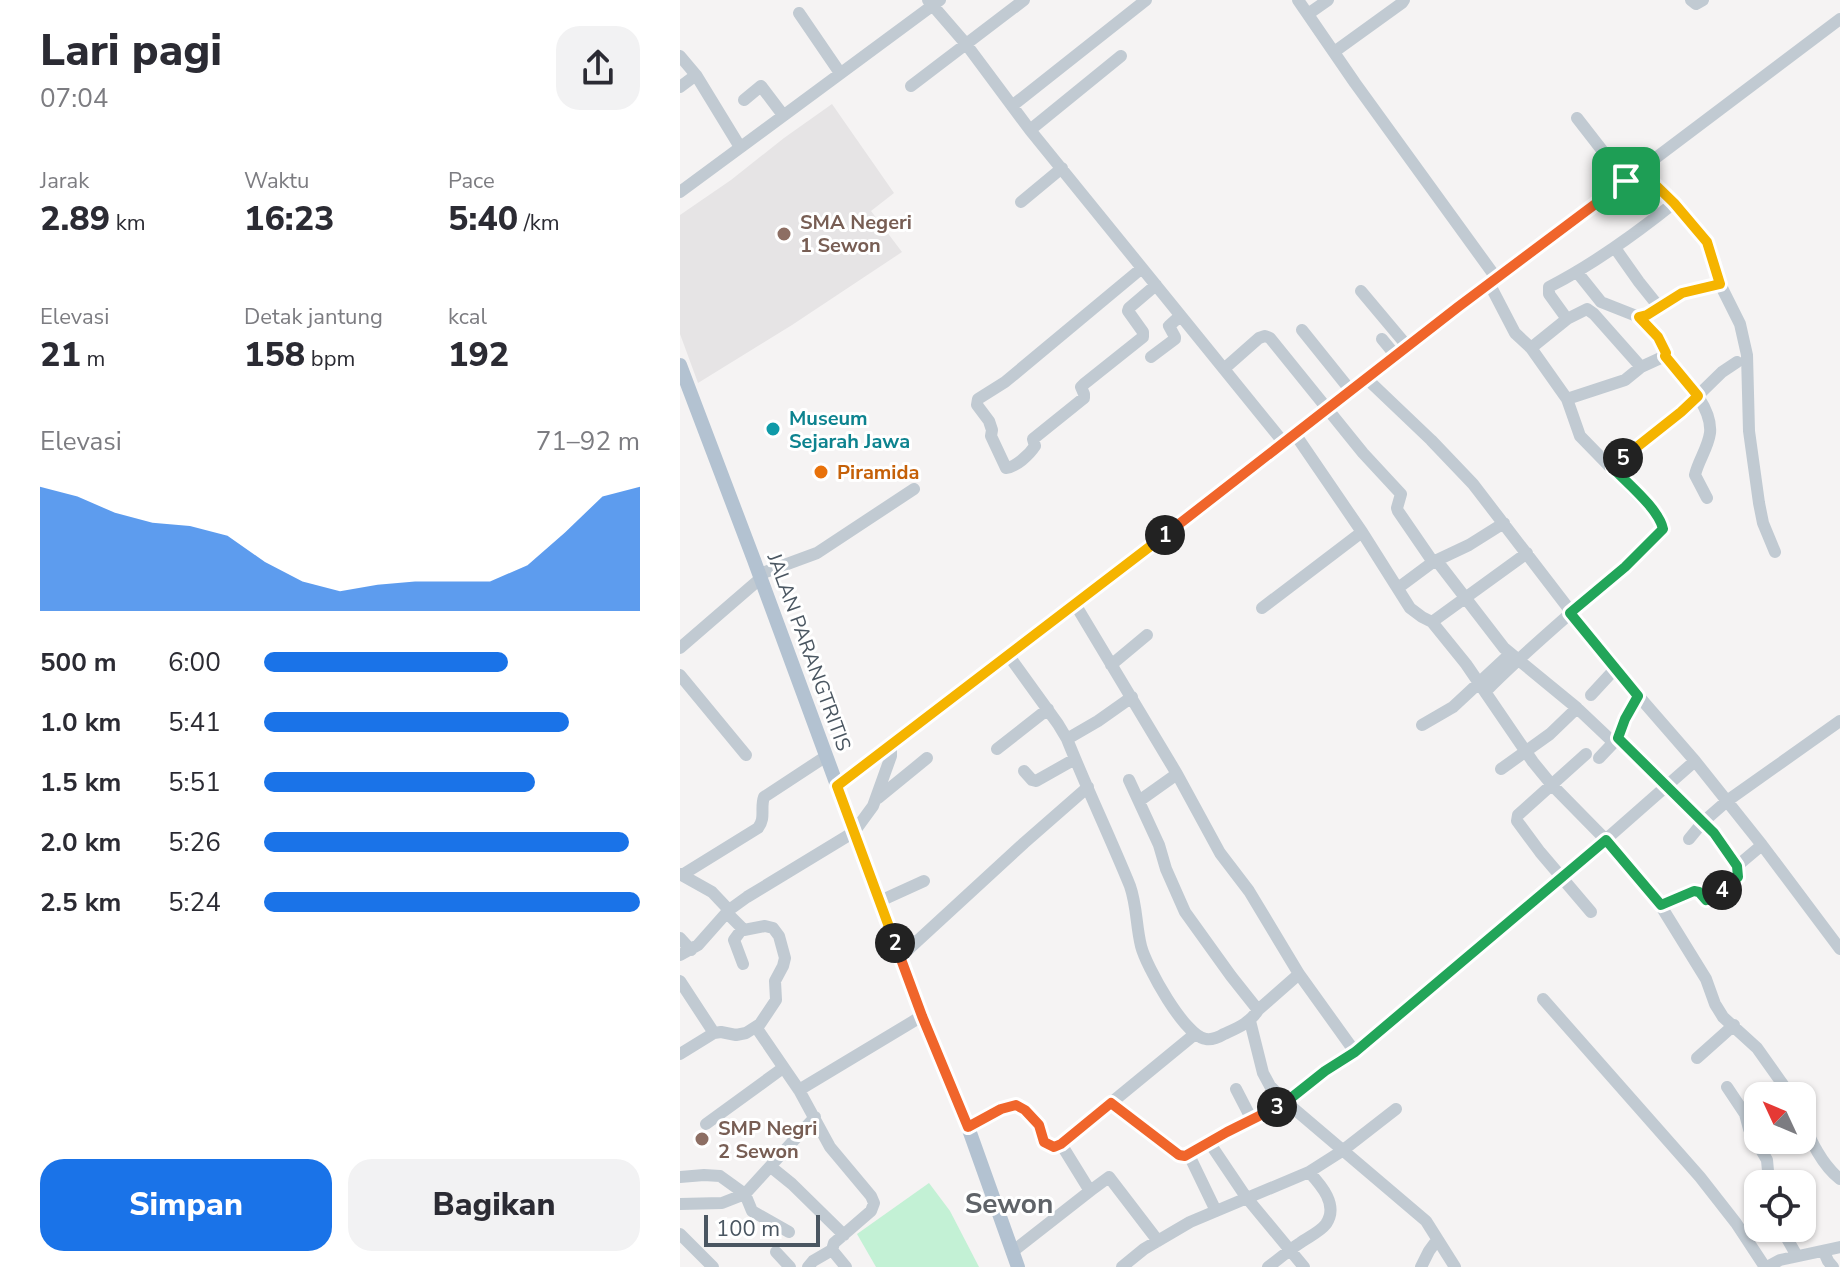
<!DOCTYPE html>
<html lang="id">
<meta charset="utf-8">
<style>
:root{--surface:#fff;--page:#f2f2f3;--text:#2b2b33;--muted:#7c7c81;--accent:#1a73e8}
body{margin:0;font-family:"Nunito Sans",sans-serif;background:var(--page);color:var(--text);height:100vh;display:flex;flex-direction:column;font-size:30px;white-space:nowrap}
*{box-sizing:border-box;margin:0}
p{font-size:26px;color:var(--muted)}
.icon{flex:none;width:44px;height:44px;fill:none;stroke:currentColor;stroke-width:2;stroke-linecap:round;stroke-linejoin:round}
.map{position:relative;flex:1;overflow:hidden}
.details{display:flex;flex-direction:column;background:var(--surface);width:680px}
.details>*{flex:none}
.needle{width:52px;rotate:314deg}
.buttons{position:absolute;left:1064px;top:1082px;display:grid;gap:16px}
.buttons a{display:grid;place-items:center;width:72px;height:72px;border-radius:16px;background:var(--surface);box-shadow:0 2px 6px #0004;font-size:40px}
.scale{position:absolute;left:24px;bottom:20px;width:116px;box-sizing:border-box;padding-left:8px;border:4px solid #4a5661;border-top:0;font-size:22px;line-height:28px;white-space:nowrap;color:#4a5661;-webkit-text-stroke:6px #fff;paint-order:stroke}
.pin{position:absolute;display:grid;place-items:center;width:68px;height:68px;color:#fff;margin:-34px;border-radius:16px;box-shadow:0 4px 12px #0006}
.km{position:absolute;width:40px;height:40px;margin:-20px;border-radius:50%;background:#222;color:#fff;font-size:22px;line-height:40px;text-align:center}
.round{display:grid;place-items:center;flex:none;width:84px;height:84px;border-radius:24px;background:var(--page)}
.headline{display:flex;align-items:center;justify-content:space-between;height:136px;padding:0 40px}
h1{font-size:44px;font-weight:800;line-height:60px}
.stats{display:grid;grid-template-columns:repeat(3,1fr);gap:12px;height:136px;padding:8px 40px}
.stats div{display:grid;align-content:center}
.stats b{font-size:34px;font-weight:800}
.stats small{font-size:22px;font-weight:400}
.stats p{font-size:22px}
.chart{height:224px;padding:16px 40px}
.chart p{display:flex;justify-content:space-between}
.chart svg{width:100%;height:144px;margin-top:8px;fill:var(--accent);opacity:.7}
.primary-button{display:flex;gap:16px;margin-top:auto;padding:16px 40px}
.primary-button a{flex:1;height:92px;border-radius:24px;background:var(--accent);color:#fff;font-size:32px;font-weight:800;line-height:92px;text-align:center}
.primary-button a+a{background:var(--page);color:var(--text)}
ul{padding:0 40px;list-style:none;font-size:26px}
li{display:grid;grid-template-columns:128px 96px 1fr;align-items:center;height:60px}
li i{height:20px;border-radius:10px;background:var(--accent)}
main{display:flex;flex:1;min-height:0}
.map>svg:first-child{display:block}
</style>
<main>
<section class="details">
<div class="headline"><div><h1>Lari pagi</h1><p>07:04</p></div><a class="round"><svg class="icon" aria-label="share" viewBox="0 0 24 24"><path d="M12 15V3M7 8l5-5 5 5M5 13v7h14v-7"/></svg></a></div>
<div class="stats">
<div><p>Jarak</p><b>2.89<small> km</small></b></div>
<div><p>Waktu</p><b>16:23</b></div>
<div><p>Pace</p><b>5:40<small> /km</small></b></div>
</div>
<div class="stats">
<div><p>Elevasi</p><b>21<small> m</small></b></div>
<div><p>Detak jantung</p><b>158<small> bpm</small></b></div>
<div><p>kcal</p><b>192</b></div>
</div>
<div class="chart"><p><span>Elevasi</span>71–92 m</p>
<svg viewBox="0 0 160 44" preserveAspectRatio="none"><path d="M0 44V6L10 9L20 14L30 17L40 18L50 21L60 29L70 35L80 38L90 36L100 35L110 35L120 35L130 30L140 20L150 9L160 6V44z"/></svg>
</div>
<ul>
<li><b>500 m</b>6:00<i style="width:65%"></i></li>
<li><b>1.0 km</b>5:41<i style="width:81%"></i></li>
<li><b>1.5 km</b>5:51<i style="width:72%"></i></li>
<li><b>2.0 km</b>5:26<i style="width:97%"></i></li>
<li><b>2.5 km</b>5:24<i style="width:100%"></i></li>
</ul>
<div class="primary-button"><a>Simpan</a><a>Bagikan</a></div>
</section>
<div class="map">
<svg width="1160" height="1267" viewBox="0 0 1160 1267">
<rect width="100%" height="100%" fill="#f5f3f3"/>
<path fill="#e6e4e5" d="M 152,104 L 214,193 L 191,211 L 222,252 L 112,325 L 18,383 L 0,334 L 0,215 L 51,180 L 104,138 Z"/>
<path fill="#c3f1d5" d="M 249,1183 L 270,1211 L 299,1267 L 196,1267 L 177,1234 Z"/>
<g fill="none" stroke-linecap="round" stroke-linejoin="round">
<path stroke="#c1cad2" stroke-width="12" d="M 248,0 L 286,44 L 350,130 L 604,443
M 618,0 L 675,83 L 817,279
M 1011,0 L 1016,4 L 1023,0
M 119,13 L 160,73
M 628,14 L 648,0
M 654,52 L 722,3 L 724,0
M 0,56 L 16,75 L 60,147
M 231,86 L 344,0
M 0,87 L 16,75
M 64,100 L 81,86 L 103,115
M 332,106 L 466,0
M 897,118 L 946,181
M 350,130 L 441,56
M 960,170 L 994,203 L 1027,242 L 1040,284 L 1060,324 L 1067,355 L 1069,431 L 1079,503 L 1083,523 L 1095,552
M 0,192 L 260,0
M 341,202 L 382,168
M 935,248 L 959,282 L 979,307
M 462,268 L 325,382 L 298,399 L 297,405 L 309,421 L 312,430 L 311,436 L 326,468 C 336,467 349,455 355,446 L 353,439 L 404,398 L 404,394 L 401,387 L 404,384 L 463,337 L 463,332 L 448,311 L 449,308 L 476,285
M 897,272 L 921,302 L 959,317 L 978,337 L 986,353 L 985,356 C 1001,375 1033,406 1030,433 C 1028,448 1018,461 1015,475 L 1027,498
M 681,291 L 728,347
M 959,317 L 967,315 L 1002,293 L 1040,284
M 887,319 L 869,294 L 869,287 C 914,264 954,235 994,203
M 622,330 L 671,391
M 702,339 L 716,356
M 851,348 L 887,319 L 907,309 L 914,314 L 961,367
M 471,357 L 495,339 L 495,337 L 489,326 L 500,316
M 545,368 L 579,338 L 585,336 L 590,338 L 683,453 L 721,494 L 717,508 L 718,511 L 753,562
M 687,379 L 751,440 L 793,484 L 935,669 L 1015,761 L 1082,845 L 1160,949
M 887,399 L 945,380 L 961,367 L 985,356
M 615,434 L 682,532 L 730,608 L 742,617 L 752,622 L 786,664 L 853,762 L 871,784 L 926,840 L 976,898 L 1026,979 L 1035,1004 L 1043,1017 L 1077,1048 L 1111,1096
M 933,468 L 1001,412 L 1042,372 L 1057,362
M 757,561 L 824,648 L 897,708 L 934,743
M 80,574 L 137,553 L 234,489
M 718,588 L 753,562 L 789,545 L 824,523
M 395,604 L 497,774 L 540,853 L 569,891 L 619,974 L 675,1052
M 582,608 L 682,532
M 752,622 L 847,553
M 0,648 L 81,578
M 329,656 L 378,724 L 387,739 C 407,789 430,837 450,886 C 457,906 456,926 461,946 C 466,966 505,1037 526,1039 C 532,1040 539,1037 544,1034 C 557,1028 570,1023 578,1010 L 551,976 L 505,912 L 486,869 L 479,845 L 449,780
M 431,665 L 467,635
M 0,675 L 66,755
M 805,692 C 861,635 924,587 982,532 L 983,528 L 975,513 L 900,436 L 887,399 L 851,348 L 835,333 L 810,285
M 911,695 L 935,669
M 742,725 L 773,707 L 830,654
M 938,738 L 1034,833 L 1057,866 L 1058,877 L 1056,879 C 1046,887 1037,894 1026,900 L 1019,892 L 1014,891 L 981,905
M 387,739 L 418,721 L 452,697
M 317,749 L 368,709
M 906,754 L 838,815 L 837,821 L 860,852 L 911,912
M 919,758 L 938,738 L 958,696
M 821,769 L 870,734 L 897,708
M 344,771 L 352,780 L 356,781 L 395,759
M 157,786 L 276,696 L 495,528 L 778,307 L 1160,19
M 198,798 L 247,758
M 459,801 L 497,774
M 1009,839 L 1023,822 L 1047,801 L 1160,721
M 1057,866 L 1082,845
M 0,874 L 32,892 L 49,910
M 2,875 L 78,828 C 86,818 80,808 84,797 L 145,757
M 200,901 L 244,881
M 62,929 L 54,940 L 63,964
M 0,938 L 11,950
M 0,955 L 18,945 L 49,910 L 67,897 L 174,832 L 193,806 L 211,756 L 211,745
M 220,957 L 344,843 L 408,787
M 0,981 L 34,1033
M 863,999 L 1020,1177 L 1056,1223 L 1085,1267
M 578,1010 L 619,974
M 570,1021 L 583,1073 L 590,1086 L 606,1102 L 746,1221 L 775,1267
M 76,1027 L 119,1090 L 150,1147 L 191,1196 L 194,1203 L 191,1211 L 154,1243 L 152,1250 L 133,1261 L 128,1267
M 0,1054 L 34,1033 L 41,1032 L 56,1035 L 66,1033 L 80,1024 L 96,1000 L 95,981 L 103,966 L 105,958 L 99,936 L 93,928 L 85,926 L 64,930 L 47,913
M 1017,1058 L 1054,1025
M 1047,1087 L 1065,1114 L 1069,1129 L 1087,1160 L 1088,1171 L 1084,1184
M 556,1089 L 572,1120
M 119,1090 L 242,1016
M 431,1103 L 499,1155 L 505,1156 L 547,1132 L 606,1102 L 645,1071 L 675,1052 L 882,878 L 1015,761
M 1122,1120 C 1131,1141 1142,1165 1160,1179
M 26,1124 L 103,1068
M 288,1127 L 321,1109 L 336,1105 L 345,1110 L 359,1125 L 364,1142 L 374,1147 L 381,1144 L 515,1034
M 529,1142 L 566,1197 L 624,1267
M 381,1144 L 410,1191
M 509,1155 L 536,1211
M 91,1167 L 112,1184 L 164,1235
M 0,1177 L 24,1175 L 40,1176 L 65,1194 L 72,1211 L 109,1232
M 0,1204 L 42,1203 L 65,1194 L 135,1117
M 1101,1228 L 1117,1256
M 0,1234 L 33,1267
M 152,1250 L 166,1267
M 96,1252 L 110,1267
M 332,1252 L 410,1191 L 429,1177 L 478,1241
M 1144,1252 L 1148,1261 L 1153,1267
M 442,1267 L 464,1249 L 510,1222 L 629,1172 L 662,1151 L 716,1109
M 588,1267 C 599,1259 609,1250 620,1243 C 628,1237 640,1232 646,1224 C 659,1205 641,1185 629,1172
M 741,1267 L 749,1251 L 757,1240
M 1087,1267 L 1100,1260 L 1160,1247"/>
<path stroke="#b3c2d1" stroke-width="14" d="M 0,365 L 74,560 L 242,1016 L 288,1127 L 338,1267"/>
</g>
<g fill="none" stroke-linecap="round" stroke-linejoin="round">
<g stroke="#fff" stroke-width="16">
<path id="split-1" d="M 485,535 L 778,307 L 946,181"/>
</g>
<g stroke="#fff" stroke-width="16">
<path id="split-2" d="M 215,943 L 157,786 L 485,535"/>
</g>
<g stroke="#fff" stroke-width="16">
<path id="split-3" d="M 215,943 L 242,1016 L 288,1127 L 321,1109 L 336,1105 L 345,1110 L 359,1125 L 364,1142 L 374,1147 L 381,1144 L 431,1103 L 499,1155 L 505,1156 L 547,1132 L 597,1107"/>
</g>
<g stroke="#fff" stroke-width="16">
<path id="split-4" d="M 597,1107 L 606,1102 L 645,1071 L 675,1052 L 926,840 L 981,905 L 1014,891 L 1019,892 L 1026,900 L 1042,890"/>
</g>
<g stroke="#fff" stroke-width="16">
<path id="split-5" d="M 943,458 L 933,468 C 947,483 979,509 983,529 L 945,567 L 890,613 L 958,696 L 945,719 L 938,738 L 1034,833 L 1057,866 L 1058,877 L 1042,890"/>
</g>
<g stroke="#fff" stroke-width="16">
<path id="split-6" d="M 943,458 L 1001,412 L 1018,396 L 985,356 L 986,353 L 978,337 L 959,317 L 967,315 L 1002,293 L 1040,284 L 1027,242 L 994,203 L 960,170 L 946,181"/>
</g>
<use href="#split-1" stroke="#f0652b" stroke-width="10"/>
<use href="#split-2" stroke="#f5b400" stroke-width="10"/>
<use href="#split-3" stroke="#f0652b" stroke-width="10"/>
<use href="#split-4" stroke="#22a559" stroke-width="10"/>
<use href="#split-5" stroke="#22a559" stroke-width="10"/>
<use href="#split-6" stroke="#f5b400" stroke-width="10"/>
</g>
<g fill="#8d6e63" stroke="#fff" stroke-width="3">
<circle cx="104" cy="234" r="8"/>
<circle cx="22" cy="1139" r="8"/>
</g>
<circle fill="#0f9aa8" stroke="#fff" stroke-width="3" cx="93" cy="429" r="8"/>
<circle fill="#e8710a" stroke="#fff" stroke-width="3" cx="141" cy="472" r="8"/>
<g text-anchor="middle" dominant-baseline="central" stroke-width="6" stroke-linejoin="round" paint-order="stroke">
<g font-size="20" font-weight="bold" fill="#785e54" stroke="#fff" text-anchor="start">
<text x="120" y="222">SMA Negeri<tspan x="120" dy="23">1 Sewon</tspan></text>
<text x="38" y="1128">SMP Negri<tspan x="38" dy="23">2 Sewon</tspan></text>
</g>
<g font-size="20" font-weight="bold" fill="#0d838f" stroke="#fff" text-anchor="start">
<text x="109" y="418">Museum<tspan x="109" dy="23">Sejarah Jawa</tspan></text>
</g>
<g font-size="20" font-weight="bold" fill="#c56008" stroke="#fff" text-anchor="start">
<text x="157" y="472">Piramida</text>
</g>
<g font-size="20" fill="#4a5661" stroke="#fff">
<text transform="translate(129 652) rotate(70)">JALAN PARANGTRITIS</text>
</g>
<g font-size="28" font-weight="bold" fill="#5f6368" stroke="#fff">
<text x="329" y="1204">Sewon</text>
</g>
</g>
</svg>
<div class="buttons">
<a><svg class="needle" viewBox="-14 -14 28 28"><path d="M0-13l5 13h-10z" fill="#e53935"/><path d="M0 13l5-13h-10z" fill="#7c7c81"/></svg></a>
<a><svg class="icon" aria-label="locate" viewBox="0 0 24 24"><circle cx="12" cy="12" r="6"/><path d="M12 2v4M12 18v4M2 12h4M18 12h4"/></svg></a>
</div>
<div class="scale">100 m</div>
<div class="pin" style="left:946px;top:181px;background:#1e9e55"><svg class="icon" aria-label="arrive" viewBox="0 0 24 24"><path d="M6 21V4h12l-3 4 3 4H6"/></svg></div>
<b class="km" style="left:485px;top:535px">1</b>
<b class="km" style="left:215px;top:943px">2</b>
<b class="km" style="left:597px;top:1107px">3</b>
<b class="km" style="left:1042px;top:890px">4</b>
<b class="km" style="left:943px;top:458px">5</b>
</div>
</main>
